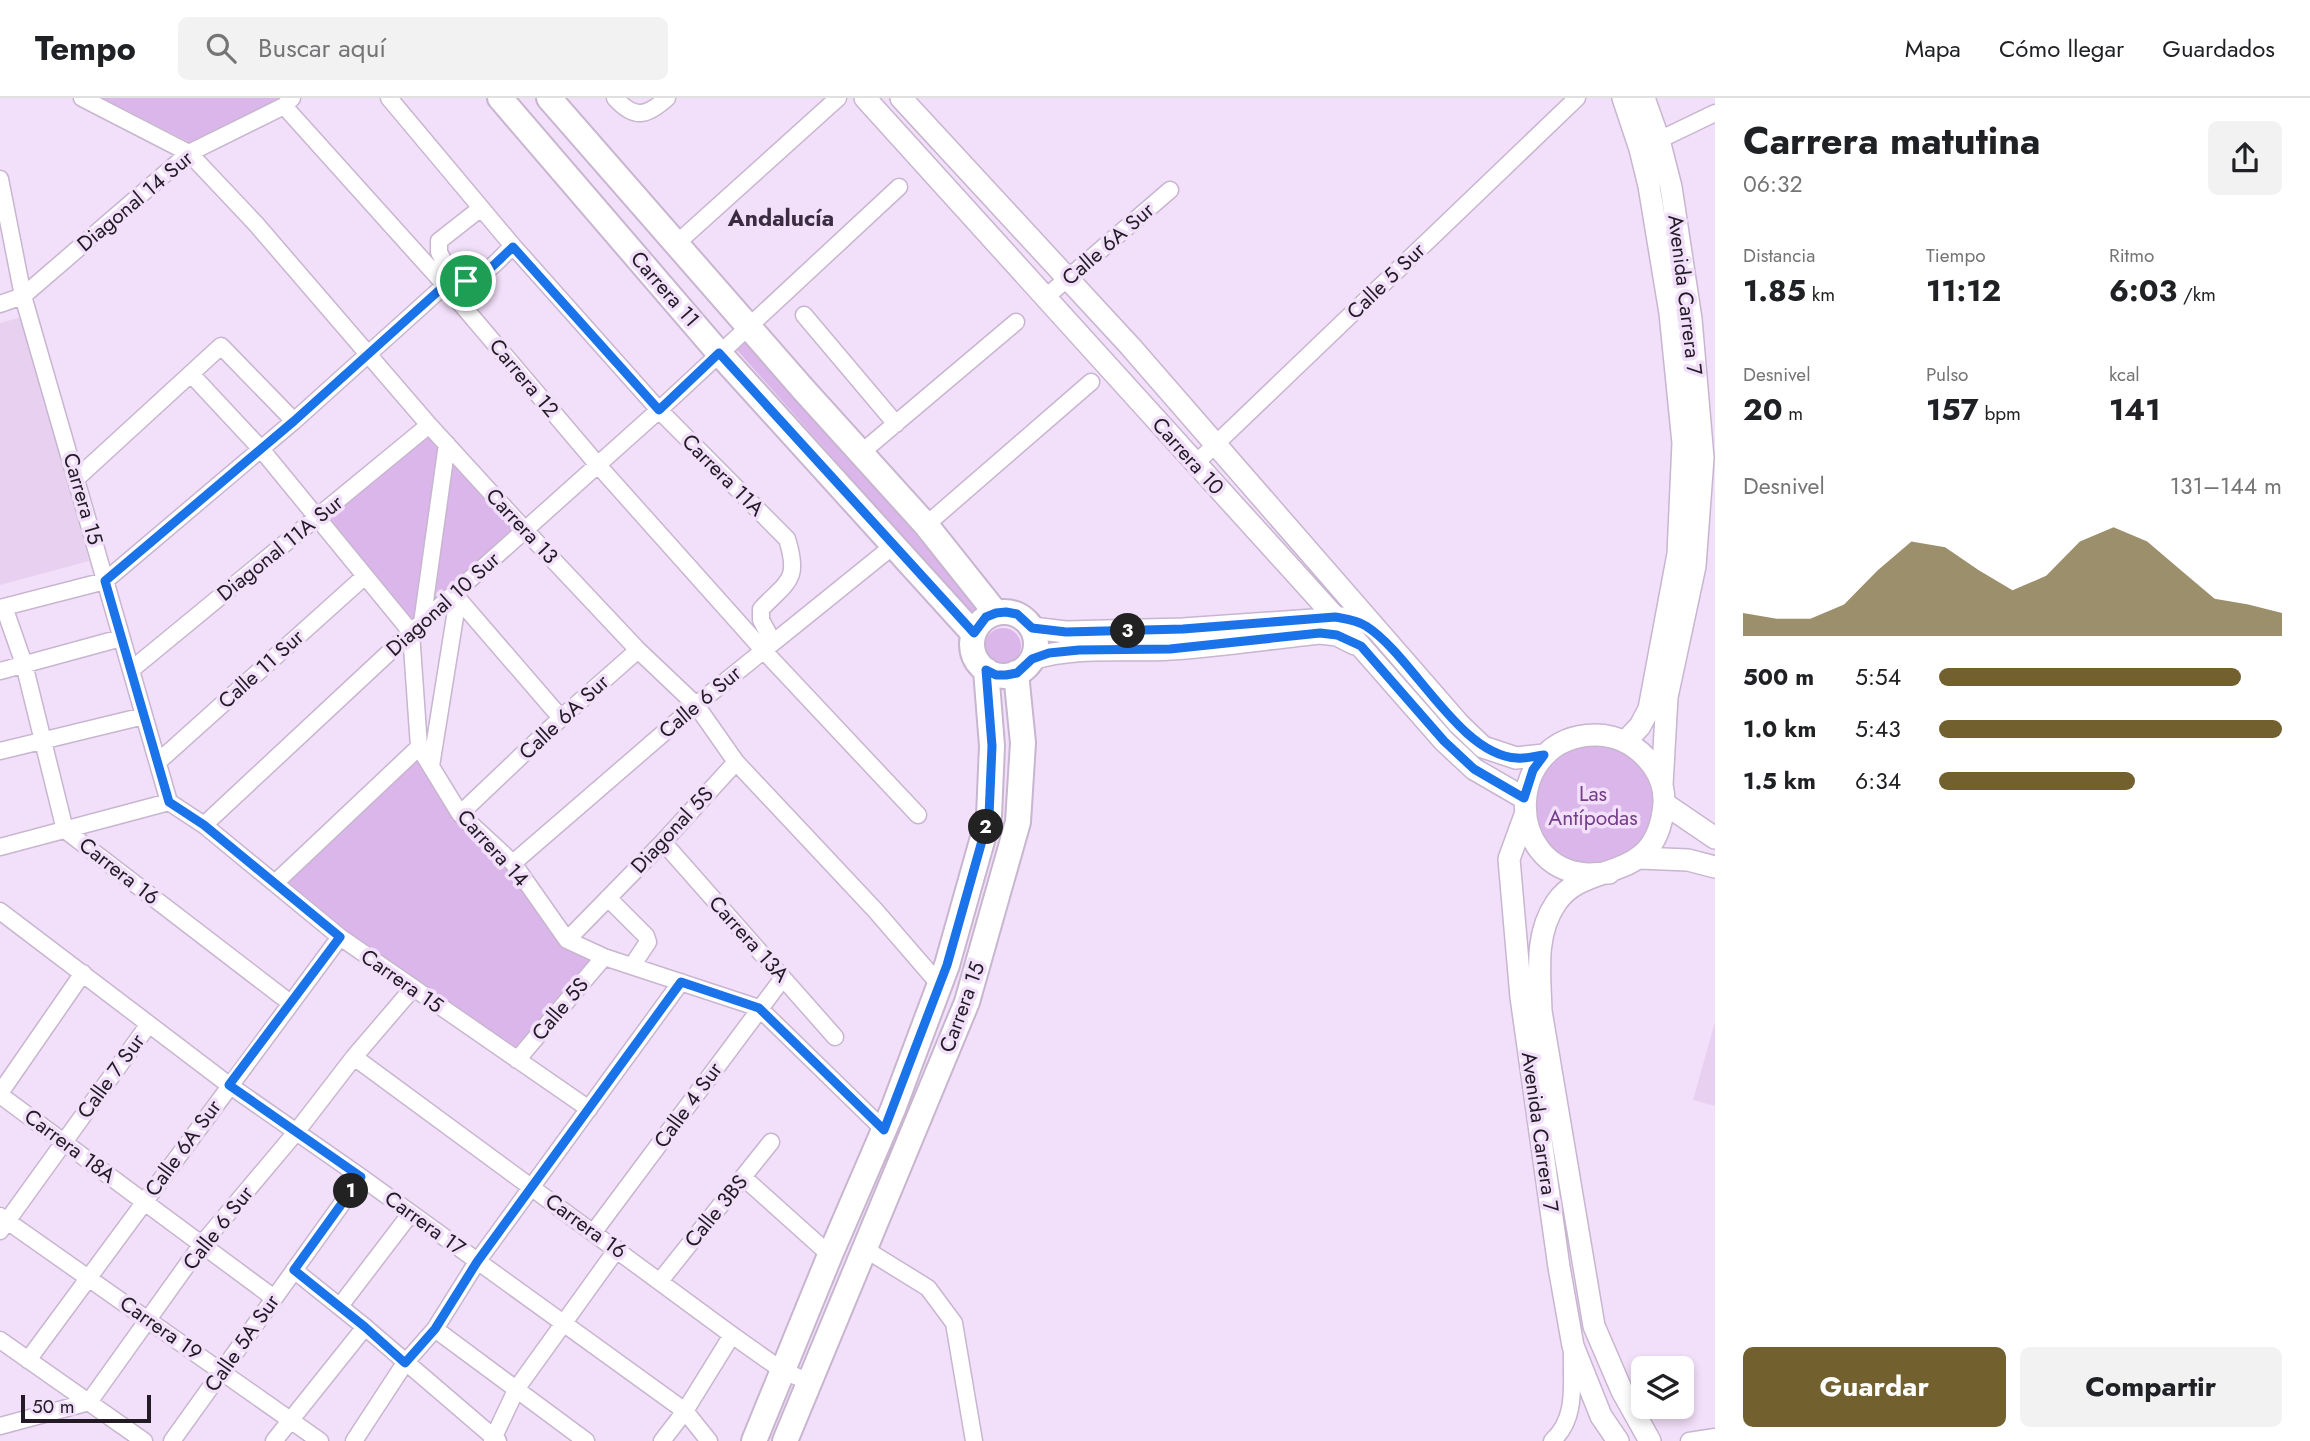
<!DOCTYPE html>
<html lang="es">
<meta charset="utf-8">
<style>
:root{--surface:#fff;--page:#f2f2f2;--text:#202124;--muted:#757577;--line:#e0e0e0;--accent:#72612f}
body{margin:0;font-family:Jost,sans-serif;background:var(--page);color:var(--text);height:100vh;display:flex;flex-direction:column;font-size:26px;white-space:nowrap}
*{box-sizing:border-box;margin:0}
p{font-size:23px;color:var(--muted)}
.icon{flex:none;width:38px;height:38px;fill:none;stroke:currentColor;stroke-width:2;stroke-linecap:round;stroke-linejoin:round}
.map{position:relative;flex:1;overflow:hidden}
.details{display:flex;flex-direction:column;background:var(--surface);width:595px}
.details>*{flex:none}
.controls{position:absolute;left:1631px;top:1258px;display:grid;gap:14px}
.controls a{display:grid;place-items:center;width:63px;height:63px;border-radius:10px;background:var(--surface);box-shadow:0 4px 10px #0003;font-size:35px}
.scale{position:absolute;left:21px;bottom:18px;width:130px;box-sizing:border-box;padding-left:7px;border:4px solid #221b25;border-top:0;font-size:19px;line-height:24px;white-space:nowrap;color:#221b25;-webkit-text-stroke:5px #f2dff9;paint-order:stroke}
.pin{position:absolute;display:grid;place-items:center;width:60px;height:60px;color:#fff;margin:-30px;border:4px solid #fff;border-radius:50%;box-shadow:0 2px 7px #0007}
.km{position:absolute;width:35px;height:35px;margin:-18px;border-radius:50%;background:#222;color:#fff;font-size:19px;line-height:35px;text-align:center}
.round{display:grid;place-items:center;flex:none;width:74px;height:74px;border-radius:10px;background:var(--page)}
.overview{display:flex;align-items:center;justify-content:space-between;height:119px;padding:0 28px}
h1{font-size:38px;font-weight:700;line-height:52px}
.figures{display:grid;grid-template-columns:repeat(3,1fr);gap:10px;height:119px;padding:7px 28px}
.figures div{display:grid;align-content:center}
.figures b{font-size:30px;font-weight:700}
.figures small{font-size:19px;font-weight:400}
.figures p{font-size:19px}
.chart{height:196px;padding:14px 28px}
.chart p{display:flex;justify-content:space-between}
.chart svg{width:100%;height:126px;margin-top:7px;fill:var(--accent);opacity:.7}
.primary-button{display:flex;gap:14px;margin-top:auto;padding:14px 28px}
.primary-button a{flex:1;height:80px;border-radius:10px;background:var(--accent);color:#fff;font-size:28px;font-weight:700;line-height:80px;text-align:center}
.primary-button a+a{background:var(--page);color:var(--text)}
ul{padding:0 28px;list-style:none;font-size:23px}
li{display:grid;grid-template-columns:112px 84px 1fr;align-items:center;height:52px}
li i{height:18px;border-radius:9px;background:var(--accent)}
header{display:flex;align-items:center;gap:42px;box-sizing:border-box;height:98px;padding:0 35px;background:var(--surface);border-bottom:2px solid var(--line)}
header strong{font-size:33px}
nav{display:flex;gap:38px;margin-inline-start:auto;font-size:24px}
.search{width:490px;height:63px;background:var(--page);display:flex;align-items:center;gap:18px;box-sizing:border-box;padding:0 24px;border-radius:10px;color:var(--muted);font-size:26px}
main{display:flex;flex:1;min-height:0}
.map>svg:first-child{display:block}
</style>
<header>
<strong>Tempo</strong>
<div class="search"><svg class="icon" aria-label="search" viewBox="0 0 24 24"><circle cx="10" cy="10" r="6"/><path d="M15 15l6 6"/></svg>Buscar aquí</div>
<nav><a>Mapa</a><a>Cómo llegar</a><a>Guardados</a></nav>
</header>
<main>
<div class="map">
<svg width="1715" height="1343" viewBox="0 0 1715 1343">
<rect width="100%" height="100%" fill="#f2dff9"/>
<path fill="#e8d0f1" d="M 22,219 L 89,463 L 0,487 L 0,225 Z
M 1715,924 L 1715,1008 L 1693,1002 Z"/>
<path fill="#dbb6ea" d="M 101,0 L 284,0 L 199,49 Z
M 745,243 L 979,508 L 985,512 L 974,521 L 971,515 L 736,251 Z
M 428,336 L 518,431 L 455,489 L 411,522 L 325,421 Z
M985 548a18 18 0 1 1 36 0a18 18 0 1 1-36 0Z
M1533 707a60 60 0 1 1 120 0a60 60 0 1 1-120 0Z
M 419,649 L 460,716 L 513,765 L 567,842 L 604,859 L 517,962 L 275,785 Z"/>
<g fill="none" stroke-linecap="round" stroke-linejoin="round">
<g stroke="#c8b5cf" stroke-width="19">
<path id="street" d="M 82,0 L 189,55 L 256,126 L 429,327 L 525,432 L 638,552 L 696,607 L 736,664 L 875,812 L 939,886
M 389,0 L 513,148 L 659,312 L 787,441 C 800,482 788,483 761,511 L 761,522 L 773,544
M 615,0 C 635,22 647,18 667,0
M 284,8 L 445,187 L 597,366 L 763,552 L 918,717
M 1659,42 L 1715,15
M 0,81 L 23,198 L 169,704 L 204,727 L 340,839 L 589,1011
M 676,146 L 838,0
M 451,178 C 481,188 492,167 513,148
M 1046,199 L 1170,92
M 0,206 L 23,198 L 189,55 L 284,8 L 292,0
M 804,217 L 896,326
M 191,276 L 261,351 L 411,534 L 419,649 L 460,716 L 513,765 L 567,842 L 604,859 L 759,910 L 884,1032
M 862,354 L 1016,224
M 1195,366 L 1577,0
M 77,380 L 221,248 L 294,323
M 926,427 L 1091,284
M 454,496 L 561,620
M 4,509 L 24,566 L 65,732 L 289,904
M 0,510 L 105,483 L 294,323 L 445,187 L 451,178 L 439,154 L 439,143 L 481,110
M 422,525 L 447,346
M 131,572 L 429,327
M 0,573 L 121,540
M 0,653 L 144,618
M 158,664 L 365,478
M 431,668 L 458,500
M 460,716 L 561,620 L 638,552
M 204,727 L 411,534 L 659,312 L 899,89
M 663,744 L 835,939
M 0,749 L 169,704
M 513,765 L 696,607 L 893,448
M 275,785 L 419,649
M 608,800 L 646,838 L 648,844 L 632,868
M 0,813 L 229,987 L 361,1079 L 685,1313 L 709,1343
M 567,842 L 663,744 L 736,664
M 354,959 L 732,1237 L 783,1273 L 810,1284
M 517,962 L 604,859
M 0,995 L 83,875
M 0,997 L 274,1200
M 743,1079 L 830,1157
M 0,1118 L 320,1343
M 0,1133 L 149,926
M 593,1135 L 783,880
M 865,1151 L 928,1190 L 954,1225 L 974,1343
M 294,1172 L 365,1229 L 498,1343
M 660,1183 L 771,1044
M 340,1208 L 411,1115
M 435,1231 L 586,1343
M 0,1242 L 144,1343
M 28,1262 L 340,839
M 0,1328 L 89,1304 L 202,1146 L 297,1033 L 354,959 L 413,890
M 172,1343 L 361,1079
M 274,1343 L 365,1229
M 354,1343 L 405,1265 L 435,1231 L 477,1164 L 681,884
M 492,1343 L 517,1290 L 617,1151
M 662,1343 L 685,1313 L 732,1237
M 1552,1343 C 1578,1320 1571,1285 1572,1254
M 1689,1343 L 1715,1339"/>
</g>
<g stroke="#c8b5cf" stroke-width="24">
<path id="secondary" d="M 865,0 L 1335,519 L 1444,643 L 1474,671 L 1524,700
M 901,0 L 1130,248 L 1459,626 L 1483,649 L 1516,660 L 1544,657
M 1623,0 L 1640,51 L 1649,88 L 1670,215 L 1683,345 L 1678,456 L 1649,611 L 1640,628 L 1626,643
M 1644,0 L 1659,42 L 1671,89 L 1691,221 L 1703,360 L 1695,468 L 1667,599 L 1662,687
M 1032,530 L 1066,534 L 1183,531 L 1342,520
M 1032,561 C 1077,547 1124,554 1171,551 C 1221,548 1271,540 1320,535 L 1337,537 L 1355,546
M 1665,706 L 1715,740
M 1525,717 L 1509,761 L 1521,899 L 1559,1169 L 1573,1248 L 1601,1318 L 1618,1343
M 1639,760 L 1688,762 L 1715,769
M 1609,775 C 1602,775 1594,776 1587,776 C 1502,770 1505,638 1595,637 C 1619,637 1639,649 1653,668 C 1662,681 1666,698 1663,714 C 1652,788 1585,761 1556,805 C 1534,837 1540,876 1541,913 L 1594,1228 L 1622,1293 L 1650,1343"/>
</g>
<g stroke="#c8b5cf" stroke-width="28">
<path id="primary" d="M 500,0 L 719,255 L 973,535
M 549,0 L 803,291 L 926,427 L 996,515
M972 546a32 32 0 1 1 64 0a32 32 0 1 1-64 0Z
M 754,1343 L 830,1157 L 893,1011 L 947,867 L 989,718 L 992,648 L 986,572
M 785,1343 L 967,904 L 1018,724 L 1023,645 L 1016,575"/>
</g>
<use href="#street" stroke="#fff" stroke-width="16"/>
<use href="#secondary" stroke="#fff" stroke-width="21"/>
<use href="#primary" stroke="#fff" stroke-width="24"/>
</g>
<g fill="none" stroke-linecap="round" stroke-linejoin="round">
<g stroke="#fff" stroke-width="14">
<path id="route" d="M 513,149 L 659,312 L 719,255 L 974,535 L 986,519 L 996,515 L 1006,514 L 1017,516 L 1032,530 L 1066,534 L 1183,531 L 1335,519 C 1346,521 1356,522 1366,528 C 1413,558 1459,657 1517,660 C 1526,661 1535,658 1544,657 L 1533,672 L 1524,700 L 1474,671 L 1444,643 L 1361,548 L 1337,537 L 1320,535 L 1170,551 L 1079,552 L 1049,555 L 1032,561 L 1017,575 L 1006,577 L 996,577 L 986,572 L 992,648 L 989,718 L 947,867 L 884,1032 L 759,910 L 681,884 L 477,1164 L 435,1231 L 405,1265 L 365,1229 L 294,1172 L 361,1079 L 229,987 L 340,839 L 204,727 L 169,704 L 105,483 L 294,323 L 445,187 L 451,178 C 481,188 492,167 513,149 Z"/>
</g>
<use href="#route" stroke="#1a73e8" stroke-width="9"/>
</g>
<g text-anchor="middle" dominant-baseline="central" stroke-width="7" stroke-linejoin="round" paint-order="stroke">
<g font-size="21" fill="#221b25" stroke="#f2dff9">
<text transform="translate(135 103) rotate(-40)">Diagonal 14 Sur</text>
<text transform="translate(1108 146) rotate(-41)">Calle 6A Sur</text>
<text transform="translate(1386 183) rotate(-44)">Calle 5 Sur</text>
<text transform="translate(665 191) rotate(49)">Carrera 11</text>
<text transform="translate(1685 197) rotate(83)">Avenida Carrera 7</text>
<text transform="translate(524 280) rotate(50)">Carrera 12</text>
<text transform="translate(1188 358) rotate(48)">Carrera 10</text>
<text transform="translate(723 377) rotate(45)">Carrera 11A</text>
<text transform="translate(83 401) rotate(74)">Carrera 15</text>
<text transform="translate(522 428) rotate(47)">Carrera 13</text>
<text transform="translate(280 450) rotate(-39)">Diagonal 11A Sur</text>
<text transform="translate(443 506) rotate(-42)">Diagonal 10 Sur</text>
<text transform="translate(261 571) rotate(-42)">Calle 11 Sur</text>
<text transform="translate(700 604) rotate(-40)">Calle 6 Sur</text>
<text transform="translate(564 619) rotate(-43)">Calle 6A Sur</text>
<text transform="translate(672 732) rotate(-47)">Diagonal 5S</text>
<text transform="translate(493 750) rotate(48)">Carrera 14</text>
<text transform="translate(119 773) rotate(38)">Carrera 16</text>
<text transform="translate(749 841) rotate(48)">Carrera 13A</text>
<text transform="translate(402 883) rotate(35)">Carrera 15</text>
<text transform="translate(962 909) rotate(-70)">Carrera 15</text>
<text transform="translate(560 911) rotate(-50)">Calle 5S</text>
<text transform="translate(111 978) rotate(-54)">Calle 7 Sur</text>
<text transform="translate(688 1007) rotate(-54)">Calle 4 Sur</text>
<text transform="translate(1540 1034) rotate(82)">Avenida Carrera 7</text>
<text transform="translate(70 1048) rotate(37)">Carrera 18A</text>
<text transform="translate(183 1050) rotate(-54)">Calle 6A Sur</text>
<text transform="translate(716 1113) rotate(-51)">Calle 3BS</text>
<text transform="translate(425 1125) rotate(36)">Carrera 17</text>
<text transform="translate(586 1128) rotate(36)">Carrera 16</text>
<text transform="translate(218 1130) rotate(-52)">Calle 6 Sur</text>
<text transform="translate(161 1230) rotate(35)">Carrera 19</text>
<text transform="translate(242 1245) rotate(-55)">Calle 5A Sur</text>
</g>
<g font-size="21" fill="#743d87" stroke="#f2dff9">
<text x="1593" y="696">Las<tspan x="1593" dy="24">Antípodas</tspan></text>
</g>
<g font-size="23" font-weight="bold" fill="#3b2b40" stroke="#f2dff9">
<text x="781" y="120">Andalucía</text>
</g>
</g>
</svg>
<div class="controls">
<a><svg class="icon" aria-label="layers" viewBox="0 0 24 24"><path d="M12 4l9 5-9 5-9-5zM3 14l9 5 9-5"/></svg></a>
</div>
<div class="scale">50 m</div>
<div class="pin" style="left:466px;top:183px;background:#1e9e55"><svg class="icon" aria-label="arrive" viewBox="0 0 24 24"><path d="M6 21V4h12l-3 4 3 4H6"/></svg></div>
<b class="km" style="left:351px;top:1093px">1</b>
<b class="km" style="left:986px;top:729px">2</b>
<b class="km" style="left:1128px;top:533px">3</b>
</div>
<section class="details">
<div class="overview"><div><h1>Carrera matutina</h1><p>06:32</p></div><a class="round"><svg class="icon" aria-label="share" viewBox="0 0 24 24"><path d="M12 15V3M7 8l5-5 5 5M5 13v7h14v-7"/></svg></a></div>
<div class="figures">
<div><p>Distancia</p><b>1.85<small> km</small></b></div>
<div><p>Tiempo</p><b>11:12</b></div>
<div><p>Ritmo</p><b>6:03<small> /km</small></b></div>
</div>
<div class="figures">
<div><p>Desnivel</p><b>20<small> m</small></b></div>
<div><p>Pulso</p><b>157<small> bpm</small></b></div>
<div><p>kcal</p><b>141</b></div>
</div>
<div class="chart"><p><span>Desnivel</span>131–144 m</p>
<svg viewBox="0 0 160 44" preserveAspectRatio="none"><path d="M0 44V36L10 38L20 38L30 33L40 21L50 11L60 13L70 21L80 28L90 23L100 11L110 6L120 11L130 21L140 31L150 33L160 36V44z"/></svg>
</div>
<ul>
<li><b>500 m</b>5:54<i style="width:88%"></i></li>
<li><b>1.0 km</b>5:43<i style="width:100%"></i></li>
<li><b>1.5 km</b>6:34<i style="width:57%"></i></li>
</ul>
<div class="primary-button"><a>Guardar</a><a>Compartir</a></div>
</section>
</main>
